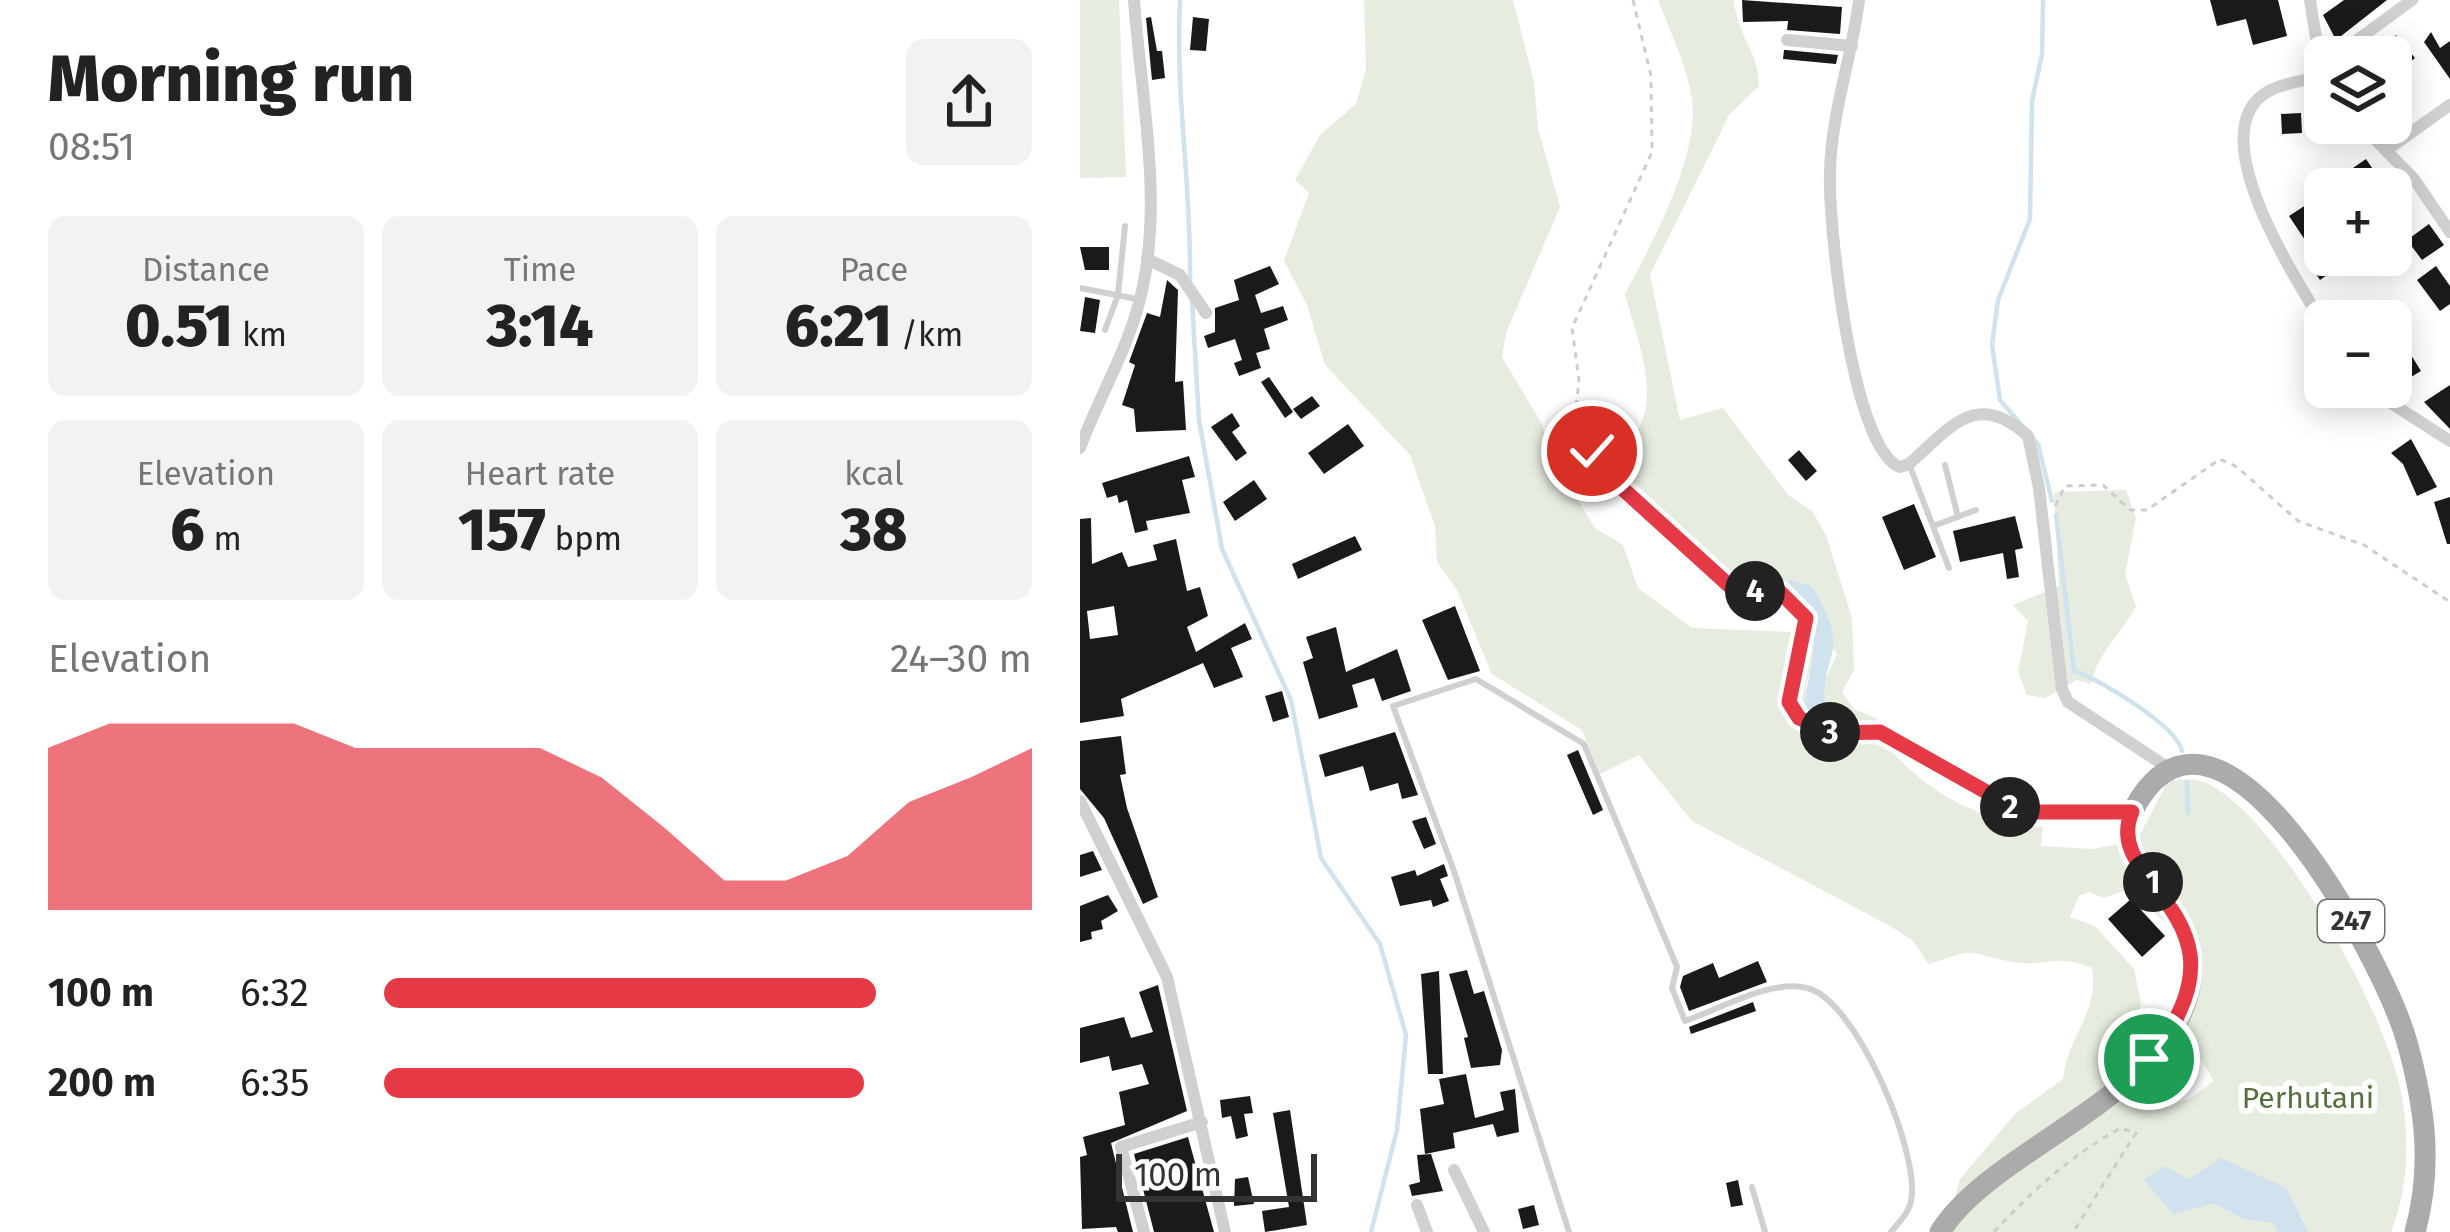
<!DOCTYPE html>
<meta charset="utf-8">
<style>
:root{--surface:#fff;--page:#f2f2f2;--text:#222;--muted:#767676;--accent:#e63946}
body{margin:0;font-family:"Fira Sans",sans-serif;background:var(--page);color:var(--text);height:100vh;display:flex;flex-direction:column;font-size:45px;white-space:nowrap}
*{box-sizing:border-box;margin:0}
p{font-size:39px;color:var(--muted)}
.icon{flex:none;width:66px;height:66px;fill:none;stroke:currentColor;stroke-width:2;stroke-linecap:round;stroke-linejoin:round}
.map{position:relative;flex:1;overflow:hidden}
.details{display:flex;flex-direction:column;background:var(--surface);width:1080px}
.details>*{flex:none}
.fabs{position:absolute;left:1224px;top:36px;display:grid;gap:24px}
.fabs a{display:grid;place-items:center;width:108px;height:108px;border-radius:18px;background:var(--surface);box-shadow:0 6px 30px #0003;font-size:60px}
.scale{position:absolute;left:36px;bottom:30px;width:201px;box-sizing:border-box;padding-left:12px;border:6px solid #333;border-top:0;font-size:33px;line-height:42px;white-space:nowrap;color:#333;-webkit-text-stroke:9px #fff;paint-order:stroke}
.pin{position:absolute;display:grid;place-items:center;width:102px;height:102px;color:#fff;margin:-51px;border:6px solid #fff;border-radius:50%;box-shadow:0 3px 12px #0007}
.km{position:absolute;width:60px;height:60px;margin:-30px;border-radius:50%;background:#222;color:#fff;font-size:33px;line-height:60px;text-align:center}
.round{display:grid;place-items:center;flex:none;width:126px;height:126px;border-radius:18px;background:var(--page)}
.summary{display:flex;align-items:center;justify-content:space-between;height:204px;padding:0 48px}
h1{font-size:66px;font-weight:800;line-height:90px}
.metrics{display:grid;grid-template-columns:repeat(3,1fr);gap:18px;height:204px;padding:12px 48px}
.metrics div{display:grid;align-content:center;border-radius:18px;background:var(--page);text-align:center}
.metrics b{font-size:60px;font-weight:800}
.metrics small{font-size:33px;font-weight:400}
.metrics p{font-size:33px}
.chart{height:336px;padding:24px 48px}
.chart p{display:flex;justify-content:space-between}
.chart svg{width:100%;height:216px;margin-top:12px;fill:var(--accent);opacity:.7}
ul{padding:0 48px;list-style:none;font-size:39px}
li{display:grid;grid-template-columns:192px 144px 1fr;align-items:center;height:90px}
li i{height:30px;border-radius:15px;background:var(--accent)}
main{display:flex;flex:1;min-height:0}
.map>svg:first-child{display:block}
</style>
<main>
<section class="details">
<div class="summary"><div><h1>Morning run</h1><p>08:51</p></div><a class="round"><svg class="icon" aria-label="share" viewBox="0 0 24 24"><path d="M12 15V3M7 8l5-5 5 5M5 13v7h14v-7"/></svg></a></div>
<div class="metrics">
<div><p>Distance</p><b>0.51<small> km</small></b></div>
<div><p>Time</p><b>3:14</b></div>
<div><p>Pace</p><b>6:21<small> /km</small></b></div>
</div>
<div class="metrics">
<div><p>Elevation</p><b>6<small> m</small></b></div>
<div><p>Heart rate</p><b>157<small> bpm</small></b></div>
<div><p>kcal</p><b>38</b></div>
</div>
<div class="chart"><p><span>Elevation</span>24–30 m</p>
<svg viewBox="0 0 160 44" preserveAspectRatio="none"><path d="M0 44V11L10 6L20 6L30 6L40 6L50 11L60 11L70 11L80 11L90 17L100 27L110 38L120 38L130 33L140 22L150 17L160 11V44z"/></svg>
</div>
<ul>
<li><b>100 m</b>6:32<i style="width:76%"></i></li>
<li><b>200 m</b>6:35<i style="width:74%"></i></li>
</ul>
</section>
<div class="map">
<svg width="1370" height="1232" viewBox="0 0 1370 1232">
<rect width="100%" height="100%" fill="#fff"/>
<path fill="#e6ecdf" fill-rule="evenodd" d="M 0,0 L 39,0 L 46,177 L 0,178 Z
M 284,0 L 433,0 L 454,82 L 458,128 L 480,207 L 426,333 L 422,357 L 462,424 L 472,468 L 490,487 L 515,528 L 543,545 L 558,588 L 612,628 L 710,632 L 734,627 L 737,643 L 725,689 L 742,687 L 757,654 L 709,580 L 703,589 L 652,592 L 542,491 L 509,442 L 518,433 L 537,452 C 591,416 558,344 545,294 C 572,244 620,155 612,99 C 607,66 590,31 578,0 L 654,0 C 656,33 680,54 679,86 L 649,115 L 570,275 L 600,420 L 643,408 L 708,495 L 732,511 L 746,535 L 772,618 L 774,670 L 762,692 L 774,709 L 798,719 L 791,724 C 828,782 894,822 963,827 L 961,846 L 1014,849 L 1057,840 L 1088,781 C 1100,780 1113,778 1124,782 C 1198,813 1303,1010 1320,1087 C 1330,1134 1329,1187 1311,1232 L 1229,1232 L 1221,1215 L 1133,1203 L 1165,1220 L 1195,1223 L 1197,1232 L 865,1232 L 880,1179 L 936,1113 L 983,1079 C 987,1037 1020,1011 1012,968 C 974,952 966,968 934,962 C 885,954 903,945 849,964 L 832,940 L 810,926 L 612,821 L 559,755 L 520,774 L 502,730 L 412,674 L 377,590 L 357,562 L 355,526 L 330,455 L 245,365 L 227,305 L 204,261 L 229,193 L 215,180 L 240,135 L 276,104 L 286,69 ZM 1051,888 L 1098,936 L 1109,1011 L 1105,1033 L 1134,1081 L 1109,1099 L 1085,1107 L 1062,1097 L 1048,1064 L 1061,1004 L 1054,969 L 1015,926 L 990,917 L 999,896 L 1009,892 L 1024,898 Z
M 1046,490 L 1056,518 L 1045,575 L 1056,606 C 1041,635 1019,650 1011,684 L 997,680 L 965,698 L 947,695 L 938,672 L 948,621 L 933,605 L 979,586 L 974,492 Z"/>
<path fill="#cfe2ee" d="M 709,579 L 732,587 C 775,658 739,649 745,711 L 724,713 C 727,657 754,632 703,589 Z
M 1141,1158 L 1206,1188 L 1229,1232 L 1197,1232 L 1195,1223 L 1165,1220 L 1133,1203 L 1094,1214 L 1063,1180 L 1084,1166 L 1109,1179 Z"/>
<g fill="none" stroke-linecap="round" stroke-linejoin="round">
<path stroke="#cfe2ee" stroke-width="4.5" d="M 100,0 C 95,96 112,189 110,284
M 963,0 L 962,54 L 952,101 L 950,219 L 918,300 L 912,345 L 920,400 L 958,444 L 972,501
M 112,301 L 119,420 L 142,549 L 211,700 L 241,858 L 300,944 L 326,1035 L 317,1130 L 291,1232
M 976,515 L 994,671 C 1018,678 1097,726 1102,751
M 1107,782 L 1108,813"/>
</g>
<path fill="#1a1a1a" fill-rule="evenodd" d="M 662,0 L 762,7 L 760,34 L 707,30 L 708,21 L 663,22 Z
M 1130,0 L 1198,0 L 1207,36 L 1173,45 L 1166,19 L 1137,26 Z
M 1264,0 L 1307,0 L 1256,40 L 1243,15 Z
M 71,17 L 77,51 L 82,51 L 85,78 L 72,80 L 66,18 Z
M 113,17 L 129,19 L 126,51 L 110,50 Z
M 1351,32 L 1360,48 L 1370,41 L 1370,79 L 1344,42 Z
M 1316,35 L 1335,58 L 1311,78 L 1311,57 L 1290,57 Z
M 704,50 L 706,50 L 758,55 L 756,64 L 703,59 Z
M 1221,113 L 1222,133 L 1202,134 L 1201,114 Z
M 1286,159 L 1303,184 L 1260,189 L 1254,181 Z
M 1232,201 L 1245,231 L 1227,243 L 1209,216 Z
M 1349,224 L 1364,245 L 1342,260 L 1327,240 Z
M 0,247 L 29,247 L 29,270 L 5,270 Z
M 1244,256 L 1254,270 L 1240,280 L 1230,265 Z
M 190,266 L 199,284 L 175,295 L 181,313 L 203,306 L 208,320 L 184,329 L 190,349 L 176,353 L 181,368 L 159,376 L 154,363 L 162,360 L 155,339 L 128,348 L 124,336 L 135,332 L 135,308 L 159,300 L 154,280 Z
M 1356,266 L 1370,286 L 1370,304 L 1360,311 L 1337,280 Z
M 87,280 L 98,290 L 95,382 L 103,381 L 106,430 L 56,432 L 54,409 L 42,405 L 55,365 L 49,362 L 67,313 L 80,317 Z
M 5,297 L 20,300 L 15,333 L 0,331 Z
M 1296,300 L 1312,321 L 1269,321 Z
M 1311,339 L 1320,354 L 1328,350 L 1341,371 L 1311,389 Z
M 189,377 L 213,412 L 205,418 L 181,382 Z
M 1370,385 L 1370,429 L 1344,402 Z
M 232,396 L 240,406 L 221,419 L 213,409 Z
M 152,413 L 160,426 L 152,432 L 167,453 L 156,461 L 131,427 Z
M 268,424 L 284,446 L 244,474 L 228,453 Z
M 1331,439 L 1357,487 L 1337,496 L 1323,464 L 1311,453 Z
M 719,450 L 737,471 L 726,481 L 708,460 Z
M 109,456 L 115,477 L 102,480 L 110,513 L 66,521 L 68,530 L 55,533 L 47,500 L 39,503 L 37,495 L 27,498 L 22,483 Z
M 174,480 L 187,499 L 155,521 L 143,502 Z
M 1370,497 L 1370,544 L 1367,544 L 1354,502 Z
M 834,504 L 856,557 L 824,570 L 802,517 Z
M 935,516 L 943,548 L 935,550 L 939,577 L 927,579 L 923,553 L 880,562 L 873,531 Z
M 11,518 L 12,564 L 42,552 L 48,567 L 77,560 L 73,545 L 96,539 L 107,591 L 120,587 L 128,616 L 107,627 L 116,652 L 165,623 L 172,639 L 151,648 L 163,677 L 134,688 L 123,663 L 41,699 L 44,716 L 0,723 L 0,519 ZM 34,606 L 38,635 L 10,639 L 7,611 Z
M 275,536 L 282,550 L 218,579 L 212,564 Z
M 375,606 L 400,671 L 368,680 L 342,620 Z
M 256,627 L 266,672 L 317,649 L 331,691 L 302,701 L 294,678 L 272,685 L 278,707 L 239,719 L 223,662 L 233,658 L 226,637 Z
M 202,691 L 209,717 L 193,722 L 185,696 Z
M 315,732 L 338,795 L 322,799 L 318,783 L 290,791 L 283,766 L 245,777 L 239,755 Z
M 41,736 L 46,774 L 40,775 L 47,808 L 78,897 L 63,904 L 24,818 L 0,789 L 0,741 Z
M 498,750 L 523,810 L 513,815 L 487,755 Z
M 346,817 L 356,844 L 344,849 L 332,821 Z
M 13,851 L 22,870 L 0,877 L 0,855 Z
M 364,864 L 368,876 L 360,879 L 369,901 L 353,907 L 351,900 L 320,906 L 311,877 L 335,870 L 337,876 Z
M 28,895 L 38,911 L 21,921 L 23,929 L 11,932 L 12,939 L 0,942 L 0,906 Z
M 1051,899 L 1085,936 L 1062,957 L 1028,919 Z
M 678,961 L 687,982 L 609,1011 L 600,987 L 603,976 L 633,963 L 639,978 Z
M 387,970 L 394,994 L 404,991 L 422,1050 L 420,1065 L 391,1068 L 384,1038 L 388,1037 L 369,974 Z
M 359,971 L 363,1074 L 348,1074 L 341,974 Z
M 78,985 L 107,1111 L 31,1143 L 53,1232 L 38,1232 L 36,1227 L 2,1229 L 0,1157 L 7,1155 L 3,1137 L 45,1125 L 39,1092 L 69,1084 L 62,1064 L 32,1071 L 29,1056 L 0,1063 L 0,1028 L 44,1017 L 51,1038 L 73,1032 L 59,992 Z
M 673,1002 L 676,1011 L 611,1034 L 609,1027 Z
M 386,1074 L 395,1118 L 424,1110 L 420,1092 L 435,1089 L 439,1132 L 417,1137 L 413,1124 L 373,1133 L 375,1148 L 345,1154 L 340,1109 L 364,1104 L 359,1079 Z
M 170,1096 L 173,1113 L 164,1114 L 168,1136 L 156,1139 L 151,1116 L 142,1118 L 140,1100 Z
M 210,1110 L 227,1225 L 185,1232 L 182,1211 L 209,1207 L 193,1113 Z
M 108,1137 L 134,1232 L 74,1232 L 54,1154 Z
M 351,1154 L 363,1191 L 332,1196 L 329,1185 L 340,1182 L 337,1155 Z
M 168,1177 L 174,1204 L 154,1206 L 155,1179 Z
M 658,1180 L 663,1205 L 651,1207 L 646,1183 Z
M 454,1205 L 459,1225 L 443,1229 L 438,1209 Z"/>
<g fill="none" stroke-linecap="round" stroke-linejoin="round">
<path stroke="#cdcdcd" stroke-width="3" stroke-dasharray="6 6" stroke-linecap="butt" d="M 553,0 L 571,76 L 572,152 L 492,328 L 499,380 L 495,418 L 512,451 L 544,490 L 654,590 L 700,592 L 726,618 L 709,702 C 736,745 762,722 800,732 C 851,744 887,796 938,810 C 966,817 1003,811 1032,811
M 975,506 L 985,486 L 1023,485 L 1050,510 L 1067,510 L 1140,459 L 1157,467 L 1218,521 L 1284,545 L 1370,602
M 914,1232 C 952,1191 991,1155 1041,1128 L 1056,1133 L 993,1232"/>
<path stroke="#d0d0d0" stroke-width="6" d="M 0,288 L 57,299
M 25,330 L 38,295 L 45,226
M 829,464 L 869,568
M 865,465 L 878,517
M 856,525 L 896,510
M 672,1187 L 685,1232
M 489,1232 L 374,871 L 313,706 L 396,679 L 504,744 L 597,967 L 592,988 L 605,1021 C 640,1009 691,979 727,988 C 776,999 841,1154 831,1201 C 829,1213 818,1223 811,1232"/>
<path stroke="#d0d0d0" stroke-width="12" d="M 779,0 C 772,57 751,115 750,172 C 748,225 772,449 820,467 L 829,464 C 871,427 896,389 948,436 L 959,488 L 982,689 L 988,702 L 1087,767
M 1230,0 L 1245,94
M 707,40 L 772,46
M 1254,57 L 1332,0
M 1239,77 C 1219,82 1193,84 1178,99 C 1129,148 1218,282 1245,327
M 1279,123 L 1334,179 L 1370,232
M 1308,149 L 1370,105
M 67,259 L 100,275 L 126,313
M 1286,387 L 1370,441
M 0,448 C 18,399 46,353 59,303 C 85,207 61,98 54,0
M 0,801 L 87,977 L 145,1232
M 374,1170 L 404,1232
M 337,1205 L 347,1232
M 64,1232 L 41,1147 L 122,1122"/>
<path stroke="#ababab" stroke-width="21" d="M 860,1232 C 915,1143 1115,1090 1112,963 C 1110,905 1049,879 1047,823 C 1130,632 1304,960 1327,1042 C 1345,1107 1353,1167 1335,1232"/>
</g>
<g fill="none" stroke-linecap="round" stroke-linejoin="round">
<g stroke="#fff" stroke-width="24">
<path id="route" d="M 512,451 L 544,490 L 654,590 L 700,592 L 726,618 L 709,702 L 719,718 L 753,733 L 800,732 L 942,812 L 1052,812 C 1019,886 1185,916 1069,1059"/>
</g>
<use href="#route" stroke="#e63946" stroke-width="15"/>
</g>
<g text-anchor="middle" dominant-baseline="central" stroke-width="12" stroke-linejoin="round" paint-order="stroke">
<rect fill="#fff" stroke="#707070" stroke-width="3" x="1238" y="900" width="66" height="42" rx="9"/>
<g font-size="27" font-weight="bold" fill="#333">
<text x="1271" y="921">247</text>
</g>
<g font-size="30" fill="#56703f" stroke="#fff">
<text x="1228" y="1098">Perhutani</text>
</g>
</g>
</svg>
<div class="fabs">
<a><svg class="icon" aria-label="layers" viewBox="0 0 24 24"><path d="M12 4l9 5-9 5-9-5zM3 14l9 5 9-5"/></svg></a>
<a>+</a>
<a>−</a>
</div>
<div class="scale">100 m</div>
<div class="pin" style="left:1069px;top:1059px;background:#1e9e55"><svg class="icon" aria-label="arrive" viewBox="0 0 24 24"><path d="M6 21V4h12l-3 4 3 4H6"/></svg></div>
<div class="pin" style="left:512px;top:451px;background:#d93025"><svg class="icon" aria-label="check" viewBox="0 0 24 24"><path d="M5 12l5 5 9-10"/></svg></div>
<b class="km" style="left:1073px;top:882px">1</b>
<b class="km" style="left:930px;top:807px">2</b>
<b class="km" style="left:750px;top:732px">3</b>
<b class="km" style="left:675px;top:591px">4</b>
</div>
</main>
